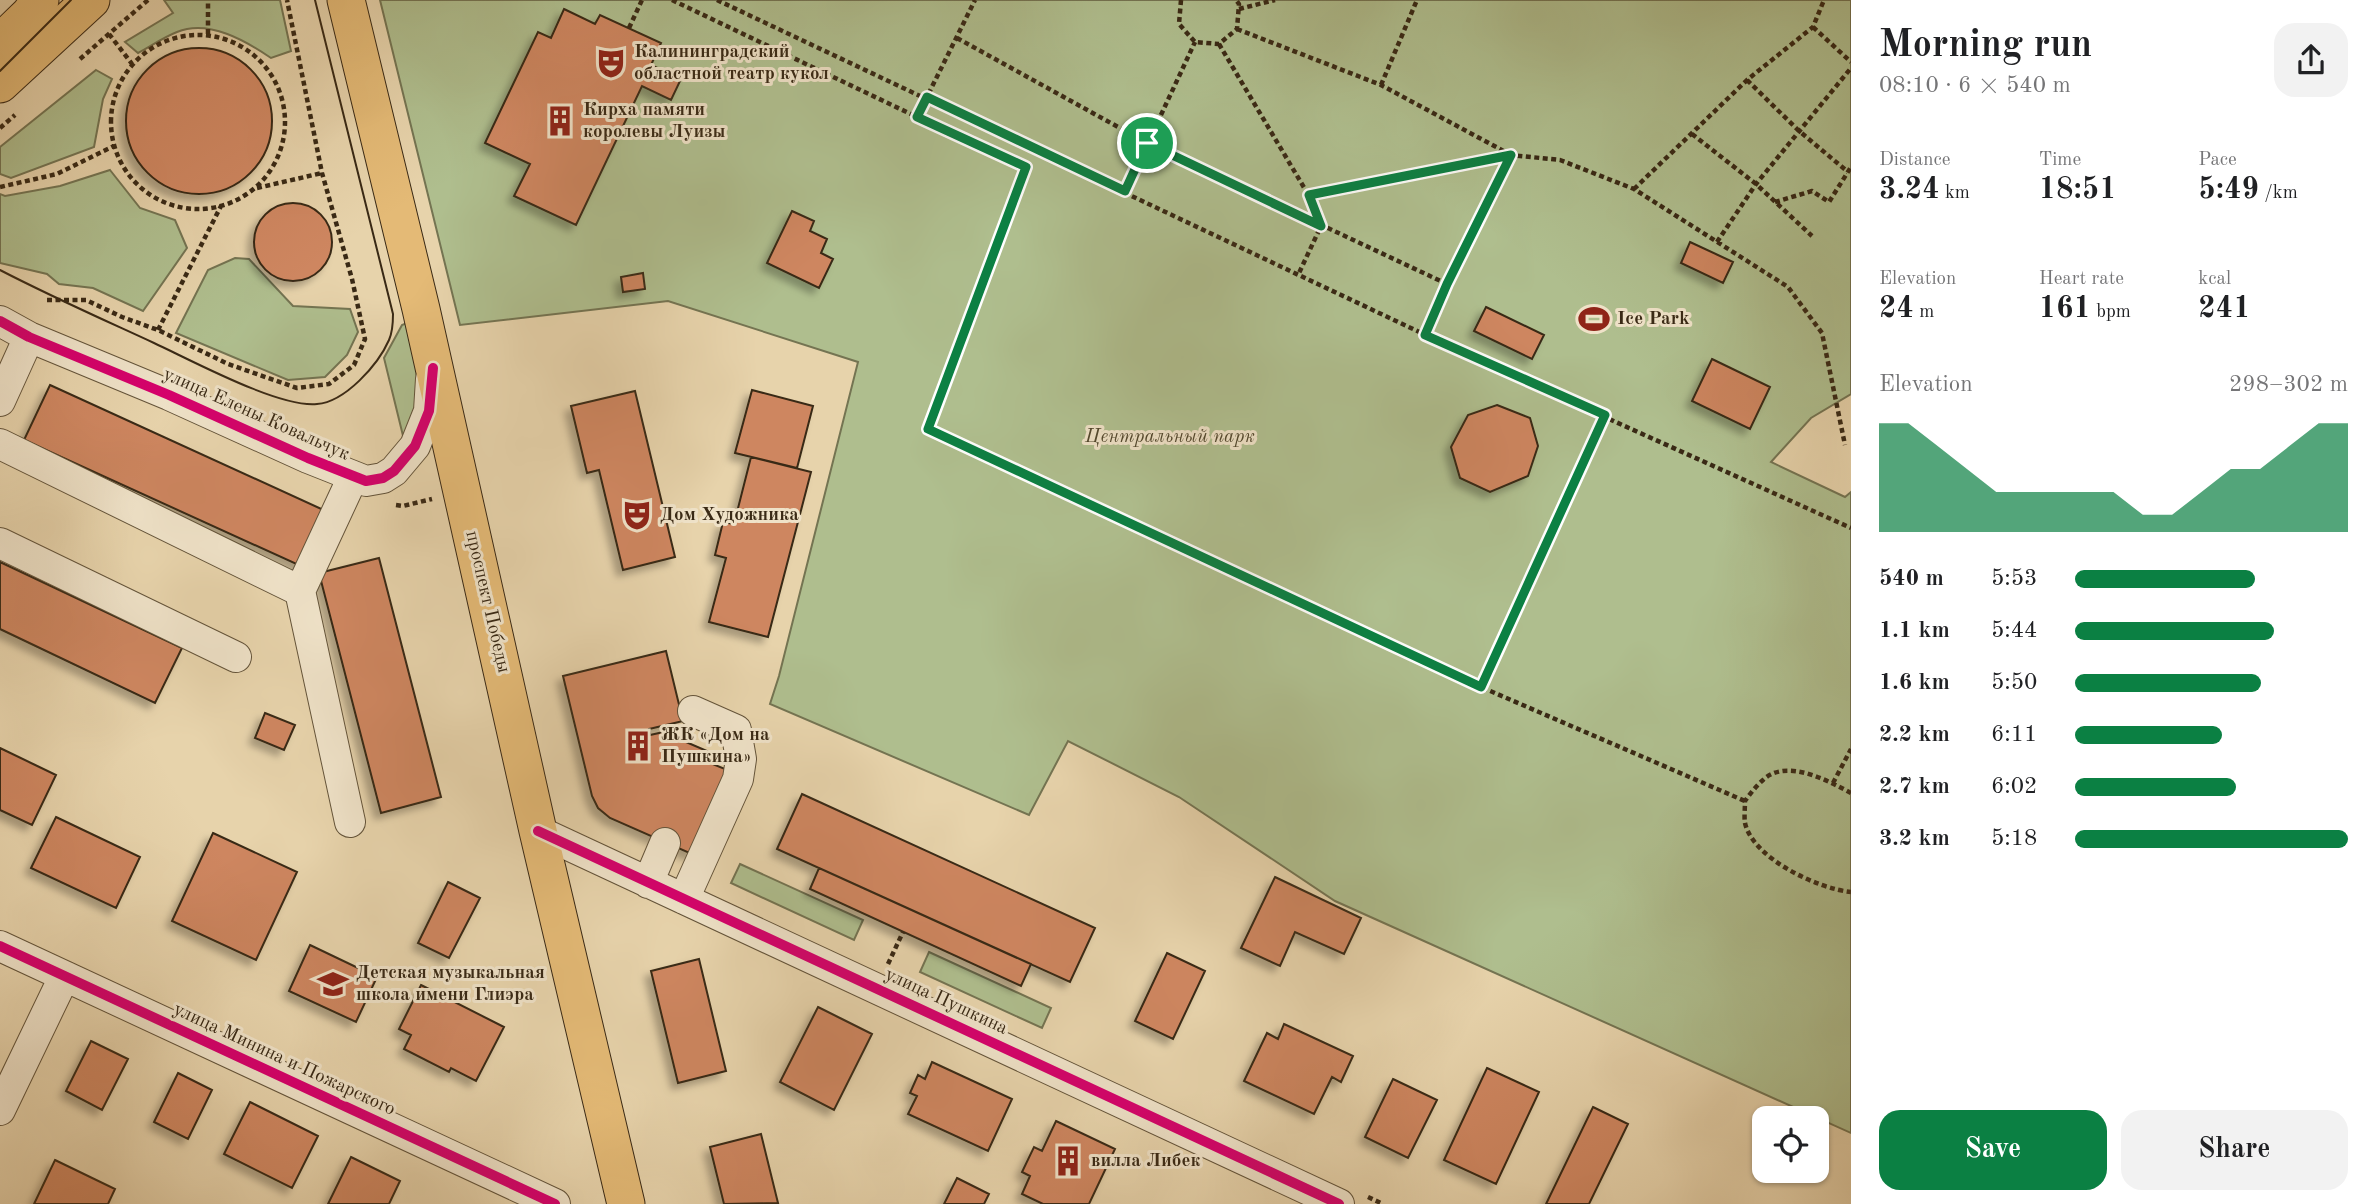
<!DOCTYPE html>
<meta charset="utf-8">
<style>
:root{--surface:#fff;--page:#f2f2f2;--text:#202124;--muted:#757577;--accent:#0b8043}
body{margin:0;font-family:"Old Standard TT",serif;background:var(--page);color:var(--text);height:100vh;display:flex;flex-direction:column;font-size:26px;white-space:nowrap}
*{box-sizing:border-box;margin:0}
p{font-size:23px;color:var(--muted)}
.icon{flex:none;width:38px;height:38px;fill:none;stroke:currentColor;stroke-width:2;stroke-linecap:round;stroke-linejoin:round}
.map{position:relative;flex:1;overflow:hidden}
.details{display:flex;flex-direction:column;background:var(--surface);width:525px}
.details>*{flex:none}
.tools{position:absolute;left:1752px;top:1106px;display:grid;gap:14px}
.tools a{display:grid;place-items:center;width:77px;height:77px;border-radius:14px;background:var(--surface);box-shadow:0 2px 5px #0004;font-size:35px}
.pin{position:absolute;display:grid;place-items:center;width:60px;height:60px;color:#fff;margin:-30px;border:4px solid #fff;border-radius:50%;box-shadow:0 2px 7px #0007}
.round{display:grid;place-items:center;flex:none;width:74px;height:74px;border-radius:21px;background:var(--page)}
.headline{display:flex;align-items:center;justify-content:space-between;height:119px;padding:0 28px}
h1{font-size:38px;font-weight:700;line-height:52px}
.metrics{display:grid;grid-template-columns:repeat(3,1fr);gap:10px;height:119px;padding:7px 28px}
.metrics div{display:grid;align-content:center}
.metrics b{font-size:30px;font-weight:700}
.metrics small{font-size:19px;font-weight:400}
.metrics p{font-size:19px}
.chart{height:196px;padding:14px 28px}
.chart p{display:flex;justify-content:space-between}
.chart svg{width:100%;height:126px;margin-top:7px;fill:var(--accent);opacity:.7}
.cta{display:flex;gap:14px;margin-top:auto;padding:14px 28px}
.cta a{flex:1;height:80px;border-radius:21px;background:var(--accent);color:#fff;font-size:28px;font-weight:700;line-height:80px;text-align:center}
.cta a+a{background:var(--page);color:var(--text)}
ul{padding:0 28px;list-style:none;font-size:23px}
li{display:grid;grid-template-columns:112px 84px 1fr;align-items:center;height:52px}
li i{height:18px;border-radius:9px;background:var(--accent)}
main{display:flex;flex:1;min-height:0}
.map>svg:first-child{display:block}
</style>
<main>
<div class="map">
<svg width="1851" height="1204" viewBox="0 0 1851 1204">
<defs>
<filter id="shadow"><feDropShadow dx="-6" dy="6" stdDeviation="3.5" flood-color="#0004"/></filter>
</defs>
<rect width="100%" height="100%" fill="#e7d3ab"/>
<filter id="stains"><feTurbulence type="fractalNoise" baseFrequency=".00286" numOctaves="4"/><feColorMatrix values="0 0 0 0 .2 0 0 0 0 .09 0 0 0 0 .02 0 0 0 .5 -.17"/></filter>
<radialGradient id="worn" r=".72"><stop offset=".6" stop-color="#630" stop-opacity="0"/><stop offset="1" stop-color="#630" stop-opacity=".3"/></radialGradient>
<path fill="#afbe8e" stroke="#747452" stroke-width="2" d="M 164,0 L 280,0 L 291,51 L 271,58 C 246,41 209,19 177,32 C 164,37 151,46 138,53 L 125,42 L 173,13 Z
M 380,0 L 1851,0 L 1851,394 L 1811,418 L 1771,462 L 1845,497 L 1851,492 L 1851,1133 L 1335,901 L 1179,797 L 1068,741 L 1029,815 L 770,704 L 779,676 L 858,362 L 668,301 L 460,325 Z
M 96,70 L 112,79 L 103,99 L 94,147 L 11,178 L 0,174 L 0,147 Z
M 110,170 L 140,208 L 175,220 L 187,248 L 143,311 L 93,288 L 59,284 L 47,274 L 0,263 L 0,194 L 5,196 L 60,186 Z
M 235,258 L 249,259 L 293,306 L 350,309 L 358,332 L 347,355 L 325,377 L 288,380 L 176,333 L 208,270 Z
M 417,319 L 426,375 L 405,444 L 384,358 L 402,325 Z
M 740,864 L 863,920 L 854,940 L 731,883 Z
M 929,952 L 1051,1008 L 1042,1028 L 920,972 Z"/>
<path fill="#ce8660" stroke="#392915" stroke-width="2" filter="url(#shadow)" d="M 564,9 L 595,24 L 600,15 L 661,43 L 651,65 L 681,79 L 671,100 L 642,86 L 576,225 L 514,196 L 530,164 L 485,143 L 538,32 L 551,38 Z
M126 121a73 73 0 1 1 146 0a73 73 0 1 1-146 0Z
M254 242a39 39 0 1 1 78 0a39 39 0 1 1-78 0Z
M 792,211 L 814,221 L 810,231 L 827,239 L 821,253 L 833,259 L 819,288 L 767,263 Z
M 1690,242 L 1733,262 L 1723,283 L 1681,263 Z
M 643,273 L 645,289 L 623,292 L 621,277 Z
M 1486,307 L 1544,335 L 1532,359 L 1474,331 Z
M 1712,359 L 1770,387 L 1750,429 L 1692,401 Z
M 50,385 L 328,512 L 303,567 L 24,440 Z
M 752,390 L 813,406 L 797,468 L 735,453 Z
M 635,391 L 675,557 L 623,570 L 599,470 L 587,473 L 571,406 Z
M 1497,405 L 1530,418 L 1538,446 L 1528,476 L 1490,492 L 1460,478 L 1451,447 L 1468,415 Z
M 751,457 L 811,472 L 768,637 L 709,622 L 726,558 L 715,555 L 723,522 L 734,524 Z
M 379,558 L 441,797 L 381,813 L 319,573 Z
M 0,562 L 182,648 L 155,703 L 0,629 Z
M 666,651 L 683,721 L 649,729 L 650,735 L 677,729 L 679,739 L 714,754 L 710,763 L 730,771 L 694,855 L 610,818 L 598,808 L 592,796 L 563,676 Z
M 265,713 L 295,725 L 284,750 L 255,738 Z
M 0,748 L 56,775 L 32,825 L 0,810 Z
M 802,794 L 1095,928 L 1070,982 L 777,849 Z
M 56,817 L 140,857 L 116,908 L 31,868 Z
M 213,833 L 297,872 L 256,960 L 172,921 Z
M 819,868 L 1031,964 L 1021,986 L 810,889 Z
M 1275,877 L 1361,918 L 1344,954 L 1295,932 L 1280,966 L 1241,948 Z
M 448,882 L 480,898 L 449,958 L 418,943 Z
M 310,945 L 377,977 L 356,1022 L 289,991 Z
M 1167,953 L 1205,971 L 1173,1039 L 1135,1021 Z
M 699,959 L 726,1071 L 678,1083 L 651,971 Z
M 421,985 L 504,1027 L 476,1081 L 451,1068 L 449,1072 L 404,1049 L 411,1035 L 399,1029 Z
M 818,1007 L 872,1034 L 834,1110 L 780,1082 Z
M 1284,1024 L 1353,1056 L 1341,1082 L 1332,1077 L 1314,1114 L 1244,1081 L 1267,1033 L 1278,1039 Z
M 91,1041 L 128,1059 L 102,1110 L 66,1091 Z
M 932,1062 L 1012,1099 L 988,1151 L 908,1114 L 917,1096 L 910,1093 L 918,1075 L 925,1079 Z
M 1487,1068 L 1539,1092 L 1496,1184 L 1444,1160 Z
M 178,1073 L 212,1090 L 188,1139 L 154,1122 Z
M 1393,1079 L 1437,1100 L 1408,1158 L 1365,1137 Z
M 250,1102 L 318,1136 L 292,1188 L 224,1154 Z
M 1593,1107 L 1628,1124 L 1589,1204 L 1546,1204 Z
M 1056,1121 L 1115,1149 L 1089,1204 L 1043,1204 L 1022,1194 L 1030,1176 L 1022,1172 L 1034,1147 L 1042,1151 Z
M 761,1134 L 778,1203 L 724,1204 L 710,1147 Z
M 351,1157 L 400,1181 L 389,1204 L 328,1204 Z
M 55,1160 L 115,1189 L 108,1204 L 34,1204 Z
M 957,1178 L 989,1194 L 984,1204 L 944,1204 Z"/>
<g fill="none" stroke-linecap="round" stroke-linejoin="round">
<g stroke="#64543a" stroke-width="32">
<path id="minor" d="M 0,321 L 29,337 L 169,395 L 308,458 L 366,481 L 383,478 L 394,471 L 415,446 L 429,411 L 431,379
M 0,401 L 29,337
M 0,444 L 300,591
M 0,543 L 236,657
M 350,822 L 300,591 L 353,477
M 538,831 L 1339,1204
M 648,883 L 665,843
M 684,899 L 738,779 L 741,759 L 736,730 L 693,711
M 0,946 L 555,1204
M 0,1110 L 64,977"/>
</g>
<g stroke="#392915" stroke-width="39">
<path id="major" d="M 346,0 L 421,309 L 538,831 L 626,1204
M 0,43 L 30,14 L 40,0
M 0,84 L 91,0"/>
</g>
<path stroke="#392915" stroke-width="4.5" stroke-dasharray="5 3.5" stroke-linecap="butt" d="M 672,0 L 917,117 L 975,0
M 717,0 L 1487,364 L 1851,528
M 1181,0 L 1179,24 L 1195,42 L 1219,44 L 1237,29 L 1239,4 L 1236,0
M 1239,9 L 1275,0
M 1813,27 L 1851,62
M 629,28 L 642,0
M 1237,29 L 1381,85 L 1511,155 L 1447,284 L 1425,335
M 109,34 L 132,64
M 208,34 L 208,0
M111 122a87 87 0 1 1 174 0a87 87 0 1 1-174 0Z
M 957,38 L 1147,143 L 1447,284
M 1219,44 L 1309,196 L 1321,226 L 1299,273
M 80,59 L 148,0
M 1747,80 L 1798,130 L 1848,172
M 1381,85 L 1417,0
M 917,117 L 1026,167 L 928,429 L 1481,687 L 1745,801
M 0,128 L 15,115
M 1692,134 L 1756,184 L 1812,236
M 0,187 L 57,174 L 114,146
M 257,188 L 322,173
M 1634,189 L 1747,80 L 1813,27 L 1824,0
M 1125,192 L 1195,42
M 1309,196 L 1511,155 L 1560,160 L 1634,189 L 1788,287 L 1822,333 L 1845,445
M 1775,202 L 1812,191 L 1829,202 L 1851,167
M 1717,242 L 1756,184 L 1851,68
M 47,300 L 86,300 L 122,317 L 158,330 L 228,364 L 297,388 L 329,384 L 354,365 L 365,339 L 352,279 L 322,173 L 287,0
M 158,330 L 221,206
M 396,505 L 403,506 L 432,499
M 1481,687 L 1605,415
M 1833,783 L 1851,749
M 1851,793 C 1827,780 1786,758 1763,780 C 1756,786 1750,794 1745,801 C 1745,808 1744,817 1745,823 C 1753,859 1819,889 1851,892
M 888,964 L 903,932
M 1368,1197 L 1383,1204"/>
<use href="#minor" stroke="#efe2c8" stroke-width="30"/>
<use href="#major" stroke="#e4ba76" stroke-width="37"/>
<path stroke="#392915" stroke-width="2" d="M 0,71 L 71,0
M 0,270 C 50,296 102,319 154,343 C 191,360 279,408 317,404 C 345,402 378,365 389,340 C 393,331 393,322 393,314 L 315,0"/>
<g stroke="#efe2c8" stroke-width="15">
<path id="cycleway" d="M 0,321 L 29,337 L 169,395 L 308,458 L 366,481 L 383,478 L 394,471 L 415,446 L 429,411 L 433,368
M 538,831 L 1339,1204
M 0,946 L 555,1204"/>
</g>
<use href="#cycleway" stroke="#d6006c" stroke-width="10"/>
</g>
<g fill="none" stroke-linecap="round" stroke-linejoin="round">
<g stroke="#fff" stroke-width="14">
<path id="route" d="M 927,97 L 1125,191 L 1147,143 L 1321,226 L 1309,195 L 1511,155 L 1447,284 L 1425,335 L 1605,415 L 1481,687 L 928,429 L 1026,167 L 917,117 Z"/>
</g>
<use href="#route" stroke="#0b8043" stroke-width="9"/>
</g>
<defs>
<g id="theatre-bare" transform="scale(2.415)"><path d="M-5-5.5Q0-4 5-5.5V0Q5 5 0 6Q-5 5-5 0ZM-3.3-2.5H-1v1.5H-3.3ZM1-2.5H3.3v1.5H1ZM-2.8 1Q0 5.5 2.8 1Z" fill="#8f2418" stroke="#efe2c8" stroke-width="2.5" paint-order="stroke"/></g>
<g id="building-bare" transform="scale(2.415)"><path d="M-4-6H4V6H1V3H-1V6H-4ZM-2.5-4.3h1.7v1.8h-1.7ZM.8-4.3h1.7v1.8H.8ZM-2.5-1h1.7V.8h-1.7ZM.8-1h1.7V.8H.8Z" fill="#8f2418" stroke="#efe2c8" stroke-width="2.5" paint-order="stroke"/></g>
<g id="stadium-bare" transform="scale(2.415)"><path d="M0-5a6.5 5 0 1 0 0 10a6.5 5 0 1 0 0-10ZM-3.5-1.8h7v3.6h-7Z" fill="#8f2418" stroke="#efe2c8" stroke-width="2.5" paint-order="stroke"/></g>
<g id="school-bare" transform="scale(2.415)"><path d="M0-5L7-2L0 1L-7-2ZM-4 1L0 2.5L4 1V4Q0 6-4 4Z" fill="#8f2418" stroke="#efe2c8" stroke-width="2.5" paint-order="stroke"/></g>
</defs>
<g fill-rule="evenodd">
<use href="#theatre-bare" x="611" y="63"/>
<use href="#building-bare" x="560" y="121"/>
<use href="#stadium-bare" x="1594" y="319"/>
<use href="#theatre-bare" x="637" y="515"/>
<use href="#building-bare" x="638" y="746"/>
<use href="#school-bare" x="333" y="984"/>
<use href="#building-bare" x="1068" y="1161"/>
</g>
<g text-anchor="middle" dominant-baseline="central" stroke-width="6" stroke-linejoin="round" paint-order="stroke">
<g font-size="19" font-weight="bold" fill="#392915" stroke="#efe2c8" text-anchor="start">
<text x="634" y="52">Калининградский<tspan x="634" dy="22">областной театр кукол</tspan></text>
<text x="583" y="110">Кирха памяти<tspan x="583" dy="22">королевы Луизы</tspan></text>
<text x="1617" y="319">Ice Park</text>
<text x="660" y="515">Дом Художника</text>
<text x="661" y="735">ЖК «Дом на<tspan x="661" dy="22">Пушкина»</tspan></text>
<text x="356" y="973">Детская музыкальная<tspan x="356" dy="22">школа имени Глиэра</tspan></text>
<text x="1091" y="1161">вилла Либек</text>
</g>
<g font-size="19" fill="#392915" stroke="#efe2c8">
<text transform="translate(256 415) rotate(24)">улица Елены Ковальчук</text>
<text transform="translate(487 602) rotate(77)">проспект Победы</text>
<text transform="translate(946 1002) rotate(25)">улица Пушкина</text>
<text transform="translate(284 1060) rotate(25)">улица Минина и Пожарского</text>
</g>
<g font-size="19" font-style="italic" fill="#51472d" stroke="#efe2c8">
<text x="1170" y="437">Центральный парк</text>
</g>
</g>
<rect width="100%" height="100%" filter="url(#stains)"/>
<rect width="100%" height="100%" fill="url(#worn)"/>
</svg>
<div class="tools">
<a><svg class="icon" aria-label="locate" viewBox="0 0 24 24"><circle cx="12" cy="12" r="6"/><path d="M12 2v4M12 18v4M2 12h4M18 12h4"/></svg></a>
</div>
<div class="pin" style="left:1147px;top:143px;background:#1e9e55"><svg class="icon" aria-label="arrive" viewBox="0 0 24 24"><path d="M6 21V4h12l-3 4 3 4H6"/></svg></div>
</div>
<section class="details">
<div class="headline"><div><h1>Morning run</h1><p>08:10 · 6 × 540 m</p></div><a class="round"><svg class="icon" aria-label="share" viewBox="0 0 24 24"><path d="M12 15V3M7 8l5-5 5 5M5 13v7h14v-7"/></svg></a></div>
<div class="metrics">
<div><p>Distance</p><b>3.24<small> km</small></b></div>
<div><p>Time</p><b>18:51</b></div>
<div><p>Pace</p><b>5:49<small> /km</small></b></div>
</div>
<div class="metrics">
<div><p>Elevation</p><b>24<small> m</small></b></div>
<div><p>Heart rate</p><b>161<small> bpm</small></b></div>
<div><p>kcal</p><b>241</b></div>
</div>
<div class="chart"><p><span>Elevation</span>298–302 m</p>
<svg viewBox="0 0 160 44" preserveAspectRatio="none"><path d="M0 44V6L10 6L20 14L30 22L40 30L50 30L60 30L70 30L80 30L90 38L100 38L110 30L120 22L130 22L140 14L150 6L160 6V44z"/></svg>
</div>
<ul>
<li><b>540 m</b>5:53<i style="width:66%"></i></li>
<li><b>1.1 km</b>5:44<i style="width:73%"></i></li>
<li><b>1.6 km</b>5:50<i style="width:68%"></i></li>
<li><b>2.2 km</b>6:11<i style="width:54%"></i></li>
<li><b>2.7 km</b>6:02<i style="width:59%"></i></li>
<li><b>3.2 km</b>5:18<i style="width:100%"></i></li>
</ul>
<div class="cta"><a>Save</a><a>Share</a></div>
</section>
</main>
